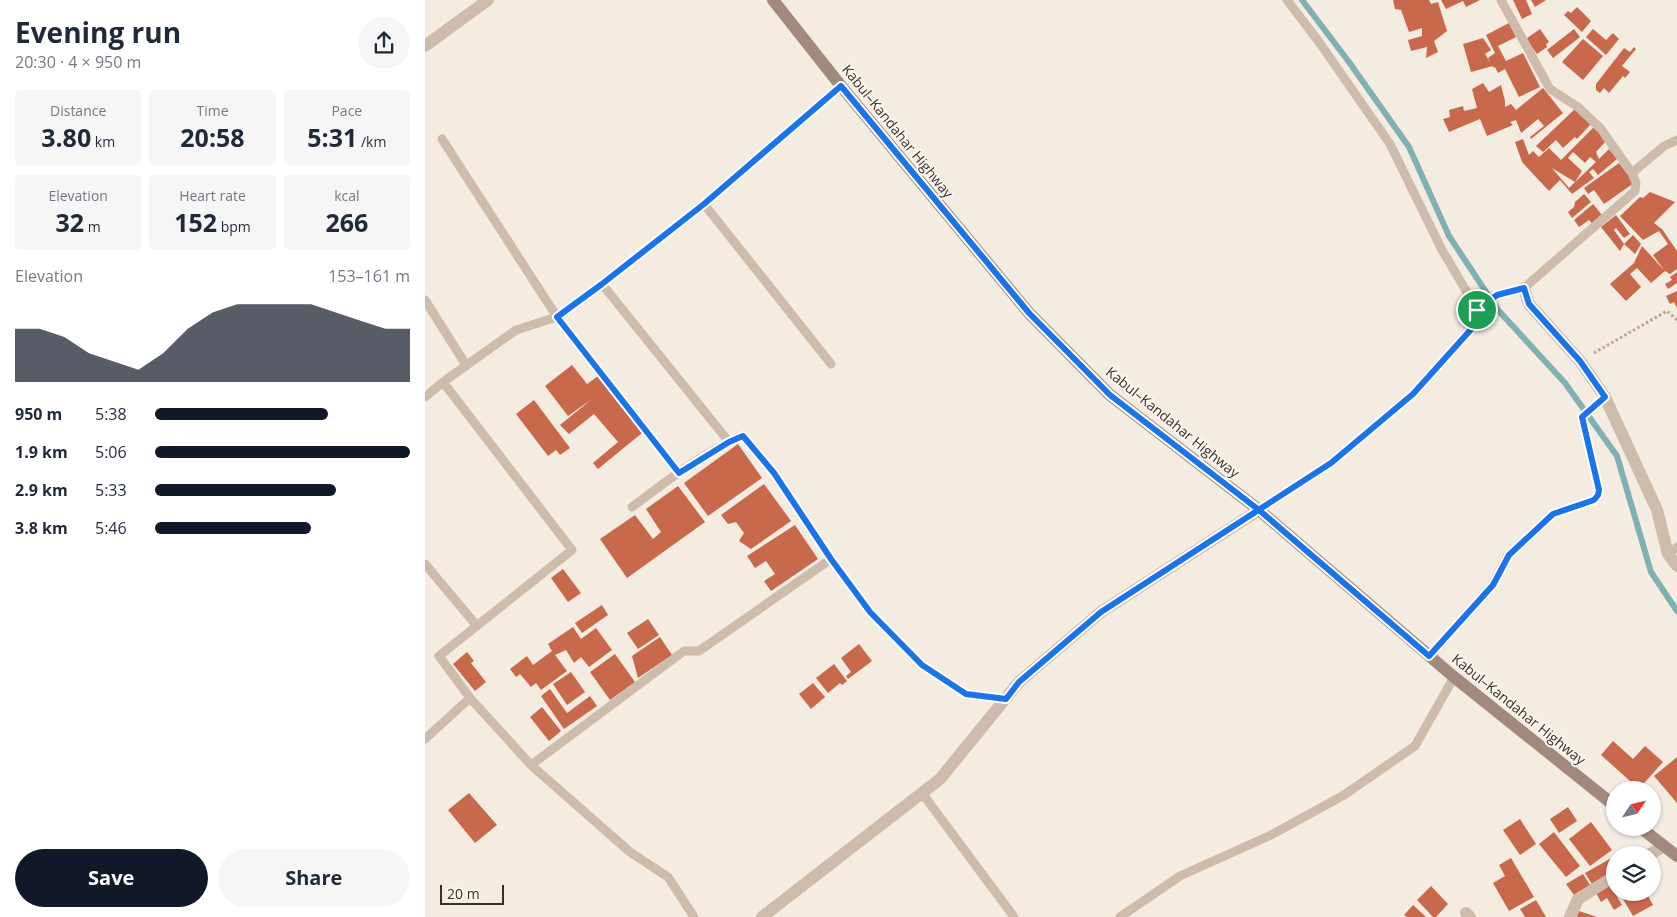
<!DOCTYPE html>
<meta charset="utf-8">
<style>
:root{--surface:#fff;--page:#f6f6f7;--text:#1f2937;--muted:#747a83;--accent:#111827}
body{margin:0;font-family:"Open Sans",sans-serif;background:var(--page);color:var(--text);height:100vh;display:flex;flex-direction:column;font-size:19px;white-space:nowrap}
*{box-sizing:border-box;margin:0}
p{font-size:16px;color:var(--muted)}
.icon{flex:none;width:28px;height:28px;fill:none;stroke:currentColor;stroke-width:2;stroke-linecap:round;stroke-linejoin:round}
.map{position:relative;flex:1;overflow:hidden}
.sheet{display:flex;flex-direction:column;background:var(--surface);width:425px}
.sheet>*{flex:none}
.needle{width:32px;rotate:55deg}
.fabs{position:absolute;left:1181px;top:781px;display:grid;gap:10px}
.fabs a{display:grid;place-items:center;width:55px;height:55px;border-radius:50%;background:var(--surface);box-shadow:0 1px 4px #0004;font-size:25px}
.scale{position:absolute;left:15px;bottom:12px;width:64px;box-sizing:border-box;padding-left:5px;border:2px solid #3b302b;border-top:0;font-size:14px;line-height:18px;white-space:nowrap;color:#3b302b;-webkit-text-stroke:4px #fbf5ee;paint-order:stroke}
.pin{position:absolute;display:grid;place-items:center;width:42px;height:42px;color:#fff;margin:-21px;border:2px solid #fff;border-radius:50%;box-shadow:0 1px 5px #0007}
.round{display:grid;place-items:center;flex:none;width:52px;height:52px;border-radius:26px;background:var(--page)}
.head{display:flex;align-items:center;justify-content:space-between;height:85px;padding:0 15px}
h1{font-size:28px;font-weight:700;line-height:38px}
.stats{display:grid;grid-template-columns:repeat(3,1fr);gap:8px;height:85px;padding:5px 15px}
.stats div{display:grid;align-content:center;border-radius:5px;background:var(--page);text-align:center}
.stats b{font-size:25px;font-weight:700}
.stats small{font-size:14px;font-weight:400}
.stats p{font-size:14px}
.chart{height:140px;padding:10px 15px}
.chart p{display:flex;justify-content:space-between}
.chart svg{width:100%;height:90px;margin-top:5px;fill:var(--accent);opacity:.7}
.action{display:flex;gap:10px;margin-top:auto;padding:10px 15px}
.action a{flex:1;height:58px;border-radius:30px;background:var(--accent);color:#fff;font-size:20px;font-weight:700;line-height:58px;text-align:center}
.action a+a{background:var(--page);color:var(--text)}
ul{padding:0 15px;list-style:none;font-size:16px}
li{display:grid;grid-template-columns:80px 60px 1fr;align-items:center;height:38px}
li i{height:12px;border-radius:6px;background:var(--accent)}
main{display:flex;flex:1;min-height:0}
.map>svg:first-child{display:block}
</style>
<main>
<section class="sheet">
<div class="head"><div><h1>Evening run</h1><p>20:30 · 4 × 950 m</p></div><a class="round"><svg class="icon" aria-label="share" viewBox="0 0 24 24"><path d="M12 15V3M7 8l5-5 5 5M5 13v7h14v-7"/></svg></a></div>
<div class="stats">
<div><p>Distance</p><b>3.80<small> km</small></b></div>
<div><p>Time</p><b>20:58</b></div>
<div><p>Pace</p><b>5:31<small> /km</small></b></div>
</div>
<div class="stats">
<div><p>Elevation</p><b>32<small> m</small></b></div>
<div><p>Heart rate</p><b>152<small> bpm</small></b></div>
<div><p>kcal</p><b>266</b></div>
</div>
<div class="chart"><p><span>Elevation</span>153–161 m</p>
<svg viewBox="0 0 160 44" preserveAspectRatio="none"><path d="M0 44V18L10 18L20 22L30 30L40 34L50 38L60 30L70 18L80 10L90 6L100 6L110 6L120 6L130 10L140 14L150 18L160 18V44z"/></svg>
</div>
<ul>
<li><b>950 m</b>5:38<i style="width:68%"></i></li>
<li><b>1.9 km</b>5:06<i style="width:100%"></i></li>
<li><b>2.9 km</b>5:33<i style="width:71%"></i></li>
<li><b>3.8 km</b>5:46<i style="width:61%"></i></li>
</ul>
<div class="action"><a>Save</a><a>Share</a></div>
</section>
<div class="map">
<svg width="1252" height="917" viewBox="0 0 1252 917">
<rect width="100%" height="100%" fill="#f4ebe1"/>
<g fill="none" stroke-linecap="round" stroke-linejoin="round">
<path stroke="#7fb0b2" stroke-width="6" d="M 877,0 L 924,62 L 984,147 L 1024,236 L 1073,310 L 1140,383 L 1192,456 L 1226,572 L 1252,611"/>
</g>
<path fill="#c8694b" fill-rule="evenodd" d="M 968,0 L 1004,0 L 1006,4 L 1013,2 L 1022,31 L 1009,41 L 1013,52 L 1001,58 L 1002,47 L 986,51 L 983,40 L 997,36 L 997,28 L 984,32 L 976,10 L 970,9 Z
M 1016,0 L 1055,0 L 1041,7 L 1038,1 L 1021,9 Z
M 1088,0 L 1101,0 L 1107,14 L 1097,19 Z
M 1106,0 L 1121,0 L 1110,7 Z
M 1152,7 L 1166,21 L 1157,32 L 1139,15 L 1143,11 L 1146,13 Z
M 1084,23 L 1091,37 L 1073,46 L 1081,61 L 1098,53 L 1115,87 L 1094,97 L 1080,69 L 1073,73 L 1070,67 L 1068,68 L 1068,66 L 1046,72 L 1038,44 L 1058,38 L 1066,50 L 1060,54 L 1066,64 L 1063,58 L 1070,53 L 1061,35 Z
M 1115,29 L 1124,42 L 1121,44 L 1122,47 L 1112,54 L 1101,39 Z
M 1149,29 L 1155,37 L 1128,58 L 1122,50 Z
M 1168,29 L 1181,40 L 1188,33 L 1194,39 L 1181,55 L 1161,37 Z
M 1158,39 L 1178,56 L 1158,80 L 1137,62 Z
M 1209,47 L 1211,49 L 1197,66 L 1205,72 L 1200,78 L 1198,76 L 1184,93 L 1179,88 L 1175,93 L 1171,90 L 1171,84 L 1199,48 L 1205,52 Z
M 1058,83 L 1064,92 L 1076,85 L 1080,101 L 1080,107 L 1086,104 L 1091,110 L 1118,88 L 1138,113 L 1106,139 L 1105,137 L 1119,126 L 1113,119 L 1096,133 L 1091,120 L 1085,122 L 1088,125 L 1062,136 L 1055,119 L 1024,132 L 1018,119 L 1025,117 L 1024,110 L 1038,106 L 1039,111 L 1052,108 L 1047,89 Z
M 1151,108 L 1166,124 L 1152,139 L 1150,137 L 1138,148 L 1131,140 L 1118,152 L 1111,146 Z
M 1169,127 L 1182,140 L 1171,152 L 1174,159 L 1184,149 L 1192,159 L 1173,175 L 1168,169 L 1164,172 L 1169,178 L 1147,194 L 1135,180 L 1124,191 L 1097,162 L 1090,142 L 1098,139 L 1104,155 L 1108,151 L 1114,157 L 1124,148 L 1136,160 ZM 1148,152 L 1160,163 L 1165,157 L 1171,162 L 1148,184 L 1144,188 L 1127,168 L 1150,182 L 1157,171 L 1143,158 Z
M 1194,163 L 1209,183 L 1179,204 L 1169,190 L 1163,194 L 1159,188 Z
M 1225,192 L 1250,202 L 1229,223 L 1237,229 L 1252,251 L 1252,269 L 1245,274 L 1240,271 L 1226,283 L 1212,268 L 1205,274 L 1216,287 L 1201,301 L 1185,284 L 1209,263 L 1217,246 L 1239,270 L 1228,255 L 1243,244 L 1234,231 L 1218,240 L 1195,216 L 1215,197 L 1218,198 Z
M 1159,194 L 1166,202 L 1147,218 L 1143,212 L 1149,207 L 1150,202 Z
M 1168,204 L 1177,215 L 1167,223 L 1164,220 L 1154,227 L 1149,220 Z
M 1191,215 L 1205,234 L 1199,238 L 1191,228 L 1189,230 L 1199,244 L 1195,251 L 1176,227 Z
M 1208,235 L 1216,244 L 1210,254 L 1199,244 Z
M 1252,272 L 1252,283 L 1243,289 L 1240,284 L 1247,280 L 1245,277 Z
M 1252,291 L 1252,308 L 1249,302 L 1245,304 L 1241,296 Z
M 147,365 L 162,384 L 173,376 L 217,433 L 173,469 L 168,463 L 193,442 L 169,414 L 144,434 L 135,425 L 167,399 L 143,416 L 120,386 Z
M 109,400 L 145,448 L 135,455 L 131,450 L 123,456 L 91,414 Z
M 313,444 L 337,478 L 283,516 L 259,483 Z
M 339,484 L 366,521 L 326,549 L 314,541 L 319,533 L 311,522 L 303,524 L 296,515 Z
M 253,486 L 280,522 L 202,578 L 175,539 L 210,515 L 228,539 L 236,532 L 221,509 Z
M 370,525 L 393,559 L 346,591 L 339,581 L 350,574 L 341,561 L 330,568 L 322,556 Z
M 138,569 L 156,593 L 143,602 L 126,578 Z
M 177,605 L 183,615 L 157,633 L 150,623 Z
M 223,619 L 234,635 L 213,649 L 202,633 Z
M 148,627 L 156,639 L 171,628 L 187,650 L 164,667 L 156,657 L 149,663 L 141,650 L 130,655 L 142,671 L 116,690 L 111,683 L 106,687 L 95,674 L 91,677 L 85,669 L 102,656 L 108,665 L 127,651 L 123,644 Z
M 235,637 L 247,655 L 213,678 L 207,656 Z
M 434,644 L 447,661 L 423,679 L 421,676 L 426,672 L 416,658 Z
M 42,652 L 49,661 L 46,663 L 61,682 L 50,691 L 28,664 Z
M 190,654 L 210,682 L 185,700 L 165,672 Z
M 409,664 L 422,681 L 417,685 L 415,683 L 403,693 L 391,678 Z
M 146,672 L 160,692 L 142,705 L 128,684 Z
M 388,683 L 400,697 L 386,709 L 374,694 Z
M 125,689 L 142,713 L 165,696 L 172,706 L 139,729 L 116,696 Z
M 117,707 L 136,731 L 124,741 L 105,717 Z
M 1188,741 L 1208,759 L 1220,746 L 1238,762 L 1214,789 L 1176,755 Z
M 1252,757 L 1252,803 L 1229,776 Z
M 44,793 L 72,825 L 50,843 L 23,810 Z
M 1143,807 L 1152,821 L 1134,833 L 1125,819 Z
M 1095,819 L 1111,844 L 1095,855 L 1078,830 Z
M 1166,822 L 1187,850 L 1165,866 L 1144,839 Z
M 1129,832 L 1155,866 L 1141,877 L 1114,844 Z
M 1190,856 L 1190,871 L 1167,884 L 1160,873 Z
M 1086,858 L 1109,897 L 1084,911 L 1068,883 L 1080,876 L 1074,865 Z
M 1158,874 L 1165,885 L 1149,895 L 1141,884 Z
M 1185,885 L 1197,905 L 1189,910 L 1182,898 L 1176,902 L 1171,893 Z
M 1006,886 L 1023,904 L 1011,917 L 1008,917 L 992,900 Z
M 1209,892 L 1221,892 L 1228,905 L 1208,916 L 1198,899 Z
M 1111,900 L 1121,917 L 1100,917 L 1095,909 Z
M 988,905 L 1001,917 L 982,917 L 979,915 Z
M 1154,911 L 1172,917 L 1152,917 Z"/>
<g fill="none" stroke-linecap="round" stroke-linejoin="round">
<path stroke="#b9a596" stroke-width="3" stroke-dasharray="2.5 2.5" stroke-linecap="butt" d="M 1169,353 L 1242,311 L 1252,320
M 414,570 L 445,612 L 497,665 L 541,694 L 560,696"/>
<path stroke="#cdbbac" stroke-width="9" d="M 17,139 L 132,317 L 254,473
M 1207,173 L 1239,146 L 1252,140
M 279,204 L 406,364
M 177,284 L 304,442
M 0,300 L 41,365
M 1052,309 L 1072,295 L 1099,288 L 1210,191 L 1211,183 L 1207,173 L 1176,129 L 1153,107 L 1125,89 L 1076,0
M 18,382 L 147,550 L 14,656 L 45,698 L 106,765 L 205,852 L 243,877 L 269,917
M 0,397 L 18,382 L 91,330 L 132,317 L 177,284 L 279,204 L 416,86
M 834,510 L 906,463 L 988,394 L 1050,325 L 1052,309 L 1017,250 L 965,144 L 894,42 L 862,0
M 1243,554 L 1252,547
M 0,564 L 52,626
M 1005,656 L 1067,585 L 1083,555 L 1128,514 L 1169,500 L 1173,495 L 1174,490 L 1157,417 L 1180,397
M 0,739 L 45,698
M 106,765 L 259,651 L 274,651 L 406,559 L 349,473 L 318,436 C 278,452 242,481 207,507
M 497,793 L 589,917
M 695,917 L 755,876 L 846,835 L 919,795 L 990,746 L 1029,677"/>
<path stroke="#cdbbac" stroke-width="12" d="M 0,46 L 63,0
M 1099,288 L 1104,304 L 1155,361 L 1180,397 L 1232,510 L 1243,554 L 1252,566
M 1224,855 L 1239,846
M 1041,913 L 1045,917
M 337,917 L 515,779 L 594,682 L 676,612 L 834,510
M 1145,917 L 1153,899 L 1190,876"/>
<path stroke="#a18a7d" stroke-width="12" d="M 348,0 L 416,86 L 604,313 L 685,395 L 834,510 L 1029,677 L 1190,806
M 1216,828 L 1252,856"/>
</g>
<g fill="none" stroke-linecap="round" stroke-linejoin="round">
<g stroke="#fff" stroke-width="10">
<path id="route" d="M 1052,310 L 1050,325 L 988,394 L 906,463 L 676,612 L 594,682 L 581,699 L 541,694 L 497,665 L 445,612 L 406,559 L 349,473 L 318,436 L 304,442 L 254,473 L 132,317 L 177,284 L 279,204 L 416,86 L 604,313 L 685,395 L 834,510 L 1004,656 L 1068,585 L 1084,555 L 1128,514 L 1169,500 L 1173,495 L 1174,490 L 1157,417 L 1180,397 L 1155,361 L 1104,304 L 1099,288 L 1072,295 L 1052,310"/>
</g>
<use href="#route" stroke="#1a73e8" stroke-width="6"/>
</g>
<g text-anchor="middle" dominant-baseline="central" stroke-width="4" stroke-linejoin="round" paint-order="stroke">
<g font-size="14" fill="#3b302b" stroke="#fbf5ee">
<text transform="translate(473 131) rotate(51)">Kabul–Kandahar Highway</text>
<text transform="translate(748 422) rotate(39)">Kabul–Kandahar Highway</text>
<text transform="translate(1094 709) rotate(39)">Kabul–Kandahar Highway</text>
</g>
</g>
</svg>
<div class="fabs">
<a><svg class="needle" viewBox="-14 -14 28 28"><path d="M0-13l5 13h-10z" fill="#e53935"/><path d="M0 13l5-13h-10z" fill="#747a83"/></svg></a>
<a><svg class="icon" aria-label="layers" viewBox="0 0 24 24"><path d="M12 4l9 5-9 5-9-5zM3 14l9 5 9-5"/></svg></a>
</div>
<div class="scale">20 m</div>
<div class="pin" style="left:1052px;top:310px;background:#1e9e55"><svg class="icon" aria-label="arrive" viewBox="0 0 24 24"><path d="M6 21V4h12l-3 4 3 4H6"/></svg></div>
</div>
</main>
